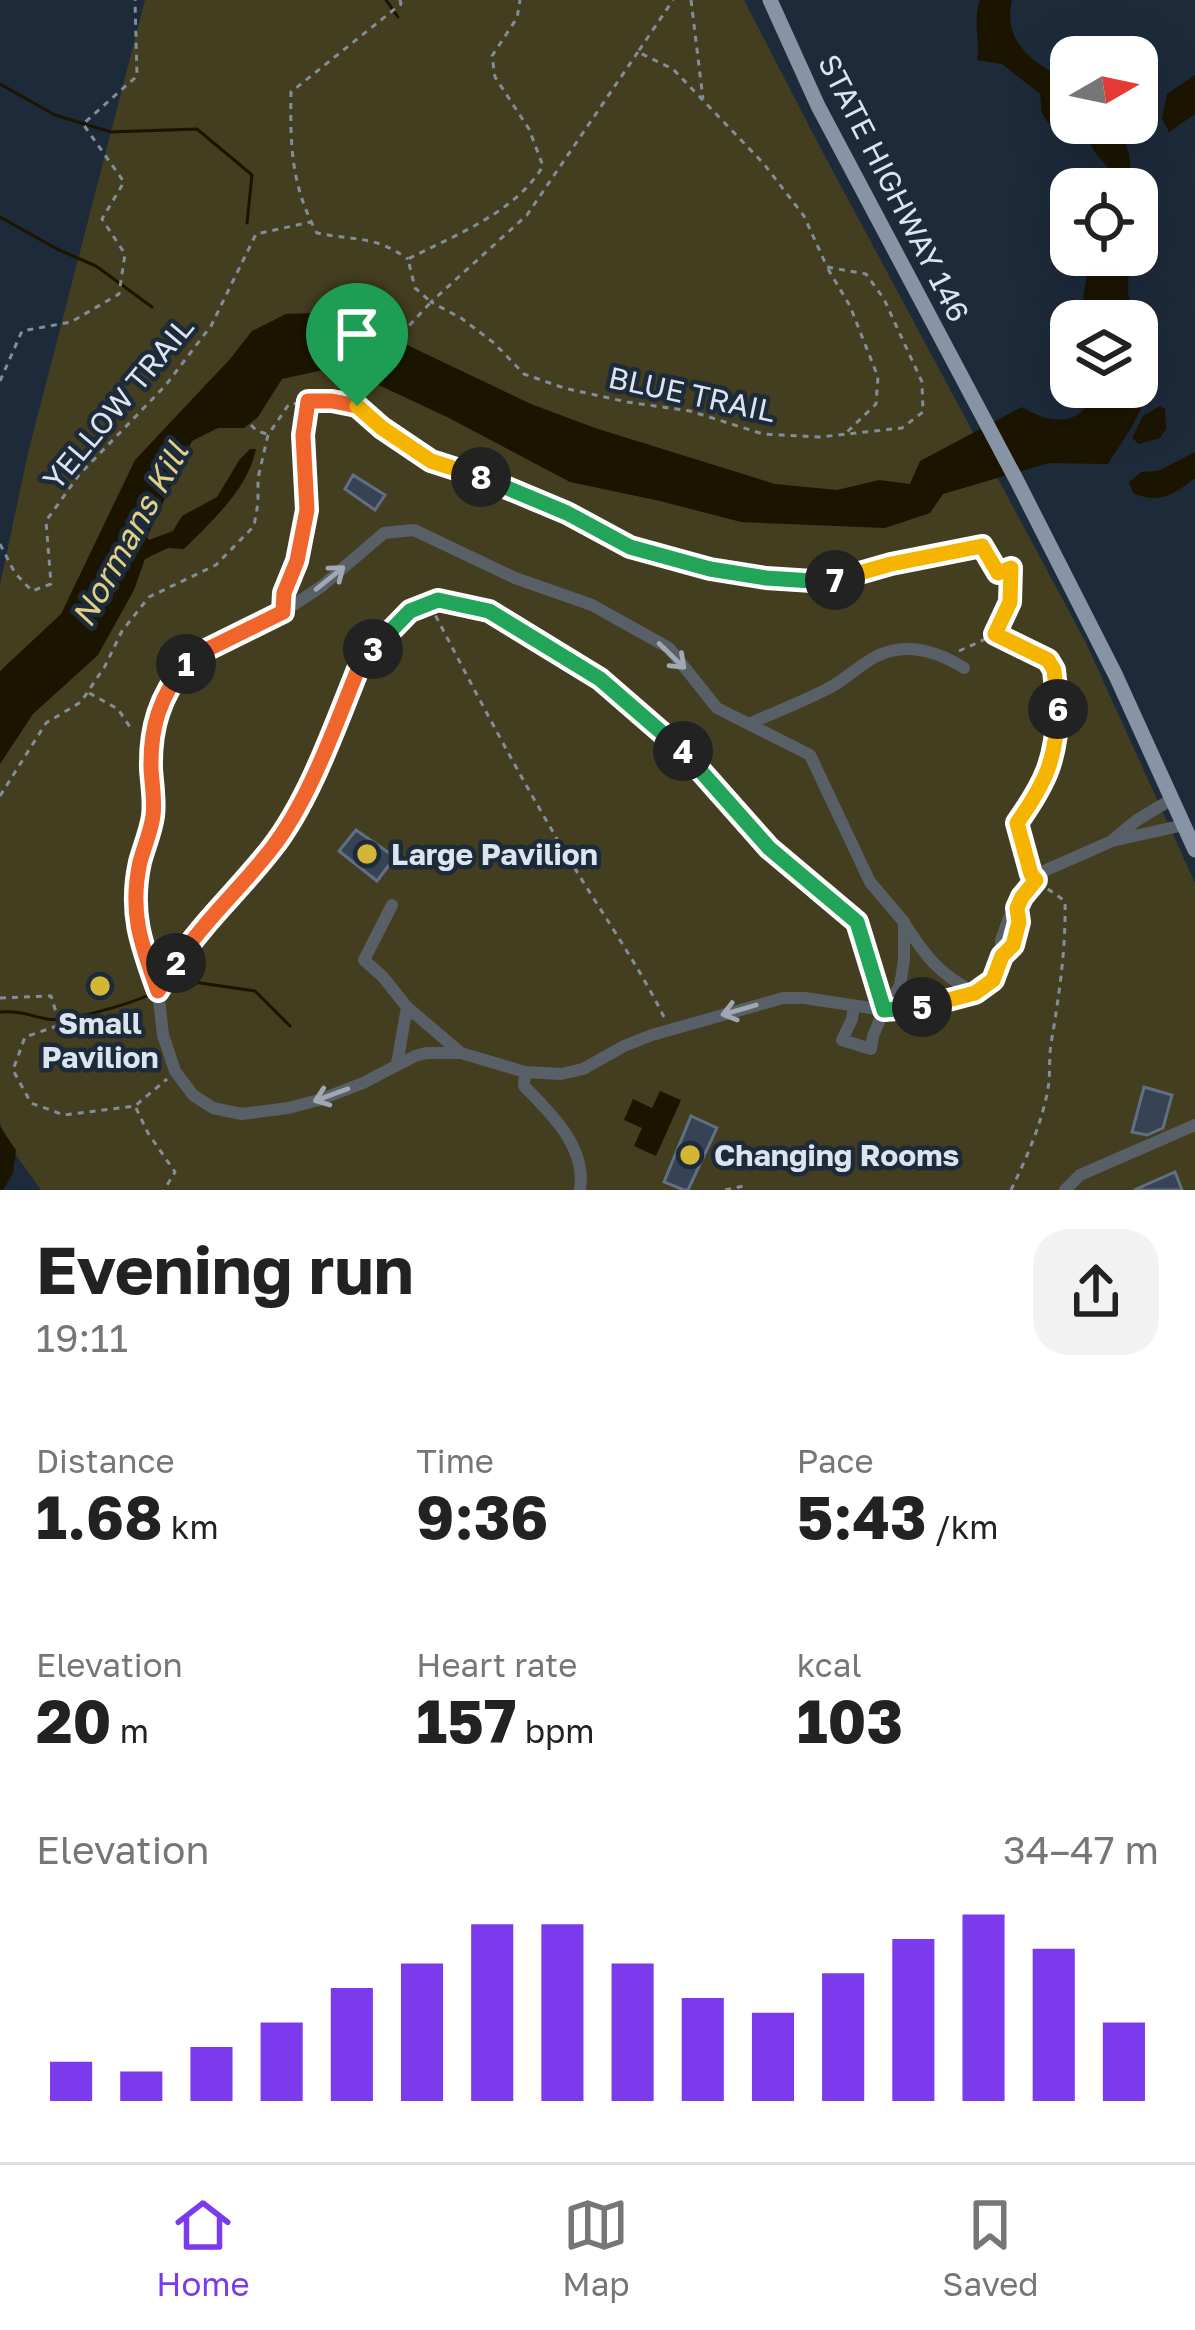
<!DOCTYPE html>
<meta charset="utf-8">
<style>
:root{--surface:#fff;--page:#f2f2f2;--text:#222;--muted:#767676;--line:#e0e0e0;--accent:#7c3aed}
body{margin:0;font-family:"Golos Text",sans-serif;background:var(--page);color:var(--text);height:100vh;display:flex;flex-direction:column;font-size:45px;white-space:nowrap}
*{box-sizing:border-box;margin:0}
p{font-size:39px;color:var(--muted)}
.icon{flex:none;width:66px;height:66px;fill:none;stroke:currentColor;stroke-width:2;stroke-linecap:round;stroke-linejoin:round}
.map{position:relative;height:1190px;overflow:hidden}
.sheet{display:flex;flex-direction:column;background:var(--surface);flex:1}
.sheet>*{flex:none}
.needle{width:78px;rotate:81deg}
.controls{position:absolute;left:1050px;top:36px;display:grid;gap:24px}
.controls a{display:grid;place-items:center;width:108px;height:108px;border-radius:24px;background:var(--surface);box-shadow:0 12px 48px #0002;font-size:60px}
.pin{position:absolute;display:grid;place-items:center;width:102px;height:102px;color:#fff;margin:-123px -51px;border-radius:50% 50% 50% 0;rotate:-45deg;box-shadow:0 0 12px #0007}
.pin .icon{rotate:45deg}
.km{position:absolute;width:60px;height:60px;margin:-30px;border-radius:50%;background:#222;color:#fff;font-size:33px;line-height:60px;text-align:center}
.round{display:grid;place-items:center;flex:none;width:126px;height:126px;border-radius:36px;background:var(--page)}
.headline{display:flex;align-items:center;justify-content:space-between;height:204px;padding:0 36px}
h1{font-size:66px;font-weight:700;line-height:90px}
.figures{display:grid;grid-template-columns:repeat(3,1fr);gap:18px;height:204px;padding:12px 36px}
.figures div{display:grid;align-content:center}
.figures b{font-size:60px;font-weight:700}
.figures small{font-size:33px;font-weight:400}
.figures p{font-size:33px}
.chart{height:336px;padding:24px 36px}
.chart p{display:flex;justify-content:space-between}
.chart svg{width:100%;height:216px;margin-top:12px;stroke:var(--accent);stroke-width:6}
.menu{display:flex;justify-content:space-around;align-items:center;height:168px;border-top:3px solid var(--line);background:var(--surface);font-size:33px;color:var(--muted)}
.menu a{display:grid;justify-items:center;gap:6px}
.menu .current{color:var(--accent)}
.map>svg:first-child{display:block}
</style>
<div class="map">
<svg width="1195" height="1190" viewBox="0 0 1195 1190">
<rect width="100%" height="100%" fill="#1d2a3a"/>
<path fill="#443e21" d="M 145,0 L 744,0 L 820,147 L 1085,641 L 1195,883 L 1195,1190 L 41,1190 L 11,1148 L 0,1123 L 0,585 L 28,453 Z"/>
<path fill="#1b1500" d="M 980,0 L 1012,0 C 1005,29 1018,50 1042,66 C 1052,73 1067,79 1071,93 C 1074,100 1071,115 1071,123 C 1096,123 1120,122 1128,150 C 1132,165 1128,176 1137,189 L 1105,189 L 1111,171 L 1096,154 L 1085,135 L 1072,134 L 1060,139 L 1042,114 L 1040,94 L 1002,64 L 977,60 C 981,36 972,25 980,0 Z
M 1195,75 L 1195,114 L 1169,132 L 1162,119 L 1167,94 Z
M 1094,255 L 1129,255 L 1128,293 L 1133,312 L 1122,321 L 1083,321 C 1082,299 1085,275 1094,255 Z
M 338,312 L 531,404 L 595,428 L 775,484 L 837,490 L 879,480 L 910,484 L 920,461 L 1022,407 C 1051,425 1085,428 1094,387 L 1137,387 L 1137,367 L 1147,369 C 1152,405 1126,434 1108,464 L 1049,463 L 943,494 L 930,513 L 885,528 L 741,522 L 660,501 L 570,482 L 447,417 L 353,373 L 323,370 L 282,379 L 258,417 L 244,428 L 218,428 L 192,441 L 147,537 L 149,540 L 173,531 L 182,516 L 217,497 L 240,459 L 250,449 L 256,449 C 248,489 212,521 184,549 L 168,548 L 145,559 L 134,590 L 98,655 L 33,714 L 0,764 L 0,671 L 61,614 L 135,460 L 230,359 L 252,331 L 286,314 Z
M 1160,406 L 1165,409 L 1166,429 L 1160,438 L 1139,444 L 1132,438 L 1143,416 Z
M 1195,452 L 1195,478 C 1175,494 1159,505 1133,493 L 1129,482 L 1141,472 L 1158,471 Z
M 660,1091 L 681,1100 L 656,1156 L 634,1146 L 642,1128 L 624,1120 L 633,1099 L 652,1108 Z
M 0,1127 L 16,1150 L 13,1173 L 3,1190 L 0,1190 Z"/>
<g fill="none" stroke-linecap="round" stroke-linejoin="round">
<path stroke="#1b1500" stroke-width="3" d="M 386,0 L 398,17
M 0,84 L 55,115 L 111,132 L 197,129 L 252,175 L 247,223
M 0,217 L 57,249 L 96,266 L 152,307
M 168,985 L 193,982 L 255,991 L 290,1026
M 0,1012 C 23,1011 26,1015 47,1019 C 66,1023 129,1004 149,995"/>
</g>
<path fill="#364355" stroke="#606f82" stroke-width="3" d="M 353,475 L 385,495 L 375,510 L 345,489 Z
M 356,830 L 395,857 L 377,881 L 339,851 Z
M 1144,1087 L 1172,1095 L 1163,1128 L 1147,1135 L 1132,1132 Z
M 691,1116 L 717,1128 L 688,1190 L 684,1190 L 664,1182 Z
M 1175,1172 L 1182,1190 L 1134,1190 Z"/>
<g fill="none" stroke-linecap="round" stroke-linejoin="round">
<path stroke="#828d9a" stroke-width="3" stroke-dasharray="6 6" stroke-linecap="butt" d="M 400,0 L 401,4 L 291,92 C 290,144 291,186 317,233 C 356,241 374,235 408,259
M 691,0 L 703,99
M 638,52 L 527,215 L 431,302 L 461,318 L 494,343 L 524,374 L 564,388 L 627,402 L 690,411 L 763,434 L 820,437 L 902,428 L 923,412 L 922,382 L 884,299 L 866,274 L 827,267 L 804,216 L 764,164 L 673,69 L 638,52 L 673,0
M 828,269 L 850,306 L 878,377 L 876,404 L 846,433
M 0,381 L 22,331 L 71,322 L 119,294 L 125,254 L 102,219 L 124,182 L 83,124 L 137,76 L 135,0
M 357,406 L 407,328 L 431,302 L 415,288 L 408,259 C 455,235 515,213 543,166 L 529,129 L 495,77 L 492,56 L 517,18 L 520,0
M 251,425 L 257,431 L 267,434
M 0,544 L 15,573 L 32,591 L 51,584 L 46,521 L 79,475 L 165,386 L 211,326 L 256,234 L 311,222
M 283,598 L 297,561 L 306,510 L 303,435 L 307,401
M 430,605 C 476,693 522,782 574,867 C 605,918 639,966 665,1019
M 959,651 L 994,635
M 89,693 L 118,709 L 130,727
M 0,796 L 46,723 L 81,702 L 105,666 L 122,631 L 149,597 L 216,565 L 254,526 L 258,503 L 258,478 L 268,435 L 289,404 L 332,401 L 357,406 L 382,428 L 431,461 L 495,482 L 567,513 L 630,547 L 710,569 L 767,579 L 828,582 L 891,564 L 982,546 L 998,573 L 1011,568 L 1010,601 L 995,634 C 1011,642 1034,649 1048,660 C 1067,677 1054,760 1044,783 C 1038,797 1026,810 1017,823 L 1030,872
M 168,976 L 190,942 L 275,845 L 315,774 L 361,662 L 409,611 L 438,600 L 489,611 L 600,679 L 681,749 L 769,848 L 857,922 L 880,991
M 0,998 L 51,996 L 60,1025 L 25,1037 L 13,1070 L 31,1103 L 64,1115 L 135,1106 L 167,1079
M 136,1108 L 148,1133 L 175,1172 L 164,1190
M 725,1190 L 748,1185
M 1011,1190 C 1027,1157 1044,1119 1049,1082 C 1050,1069 1049,1057 1051,1044 C 1059,996 1066,950 1065,901 L 1045,887"/>
<path stroke="#595f67" stroke-width="12" d="M 749,724 C 775,712 802,702 827,689 C 844,681 858,666 875,657 C 906,641 937,651 964,668
M 1114,839 L 1137,820 L 1172,799
M 392,905 L 364,960 L 383,977 L 407,1007 L 461,1053
M 904,923 C 927,958 938,973 975,993
M 1002,956 L 1001,940 L 1009,918 L 1044,871 L 1112,841 L 1184,825
M 854,1007 L 852,1019 L 842,1040 L 871,1049 L 873,1036 L 884,1010 L 900,986 L 904,960 L 904,922 L 870,882 L 810,755 L 717,708 L 669,648 L 592,605 L 515,578 L 414,530 L 384,533 L 322,586 L 283,612 L 191,658 L 167,687 L 154,726 L 151,755 L 153,815 L 140,864 L 134,906 L 142,944 L 158,991 L 163,1035 L 175,1071 L 193,1095 L 213,1108 L 242,1114 L 288,1108 L 319,1100 L 363,1083 L 415,1056 L 426,1053 L 461,1053 L 525,1072 L 561,1074 L 583,1069 L 624,1046 L 652,1035 L 783,998 L 805,998 L 884,1010 L 915,1008 L 957,1000 L 975,993 L 993,980 L 1002,956 L 1013,945 L 1019,923 L 1017,908
M 397,1064 L 407,1007
M 525,1072 L 524,1086 C 552,1114 587,1148 580,1190
M 1065,1190 L 1080,1175 L 1195,1125"/>
<path stroke="#8794a6" stroke-width="15" d="M 770,0 L 818,106 L 1017,481 L 1116,676 L 1195,850"/>
</g>
<defs><path id="oneway-shaft" d="M-6 0H5M1.5-3L5.5 0L1.5 3" fill="none" stroke-width="1.6" stroke-linecap="round" stroke-linejoin="round" transform="scale(3)"/></defs>
<g stroke="#a0a8b2">
<use href="#oneway-shaft" transform="translate(330 578) rotate(-39)"/>
<use href="#oneway-shaft" transform="translate(672 656) rotate(44)"/>
<use href="#oneway-shaft" transform="translate(739 1010) rotate(164)"/>
<use href="#oneway-shaft" transform="translate(331 1095) rotate(160)"/>
</g>
<g fill="none" stroke-linecap="round" stroke-linejoin="round">
<g stroke="#fff" stroke-width="24">
<path id="split-1" d="M 186,664 L 190,658 L 283,612 L 284,593 L 297,561 L 307,510 L 303,435 L 308,401 L 332,401 L 357,406"/>
</g>
<g stroke="#fff" stroke-width="24">
<path id="split-2" d="M 176,963 L 158,991 C 141,944 129,912 140,862 C 144,847 151,831 153,816 C 155,801 152,784 151,769 C 150,727 160,696 186,664"/>
</g>
<g stroke="#fff" stroke-width="24">
<path id="split-3" d="M 176,963 C 204,921 242,887 272,848 C 311,798 337,720 361,662 L 373,649"/>
</g>
<g stroke="#fff" stroke-width="24">
<path id="split-4" d="M 373,649 L 410,611 L 438,600 L 489,611 L 600,679 L 683,751"/>
</g>
<g stroke="#fff" stroke-width="24">
<path id="split-5" d="M 683,751 L 769,848 L 857,922 L 884,1010 L 922,1007"/>
</g>
<g stroke="#fff" stroke-width="24">
<path id="split-6" d="M 922,1007 L 975,993 L 993,980 L 1002,956 L 1013,945 L 1019,922 L 1017,908 L 1022,897 L 1036,880 L 1031,874 L 1017,823 C 1046,782 1056,760 1058,709"/>
</g>
<g stroke="#fff" stroke-width="24">
<path id="split-7" d="M 835,580 L 891,564 L 982,546 L 998,573 L 1011,568 L 1010,602 L 995,634 L 1048,660 L 1054,670 L 1058,709"/>
</g>
<g stroke="#fff" stroke-width="24">
<path id="split-8" d="M 481,477 L 567,513 L 630,547 L 710,569 L 766,578 L 828,582 L 835,580"/>
</g>
<g stroke="#fff" stroke-width="24">
<path id="split-9" d="M 357,406 L 382,428 L 431,461 L 481,477"/>
</g>
<use href="#split-1" stroke="#f0652b" stroke-width="15"/>
<use href="#split-2" stroke="#f0652b" stroke-width="15"/>
<use href="#split-3" stroke="#f0652b" stroke-width="15"/>
<use href="#split-4" stroke="#22a559" stroke-width="15"/>
<use href="#split-5" stroke="#22a559" stroke-width="15"/>
<use href="#split-6" stroke="#f5b400" stroke-width="15"/>
<use href="#split-7" stroke="#f5b400" stroke-width="15"/>
<use href="#split-8" stroke="#22a559" stroke-width="15"/>
<use href="#split-9" stroke="#f5b400" stroke-width="15"/>
</g>
<g fill="#d3b635" stroke="#1d2a3a" stroke-width="4.5">
<circle cx="367" cy="854" r="12"/>
<circle cx="100" cy="986" r="12"/>
<circle cx="690" cy="1155" r="12"/>
</g>
<g text-anchor="middle" dominant-baseline="central" stroke-width="9" stroke-linejoin="round" paint-order="stroke">
<g font-size="30" fill="#dbe4ef" stroke="#1d2a3a">
<text transform="translate(894 188) rotate(63)">STATE HIGHWAY 146</text>
<text transform="translate(692 394) rotate(12)">BLUE TRAIL</text>
<text transform="translate(118 403) rotate(-50)">YELLOW TRAIL</text>
</g>
<g font-size="30" font-weight="bold" fill="#dbe4ef" stroke="#1d2a3a" text-anchor="start">
<text x="391" y="854">Large Pavilion</text>
<text x="100" y="1023" text-anchor="middle">Small<tspan x="100" dy="34">Pavilion</tspan></text>
<text x="714" y="1155">Changing Rooms</text>
</g>
<g font-size="33" font-style="italic" fill="#e2d085" stroke="#1d2a3a">
<text transform="translate(129 534) rotate(-61)">Normans Kill</text>
</g>
</g>
</svg>
<div class="controls">
<a><svg class="needle" viewBox="-14 -14 28 28"><path d="M0-13l5 13h-10z" fill="#e53935"/><path d="M0 13l5-13h-10z" fill="#767676"/></svg></a>
<a><svg class="icon" aria-label="locate" viewBox="0 0 24 24"><circle cx="12" cy="12" r="6"/><path d="M12 2v4M12 18v4M2 12h4M18 12h4"/></svg></a>
<a><svg class="icon" aria-label="layers" viewBox="0 0 24 24"><path d="M12 4l9 5-9 5-9-5zM3 14l9 5 9-5"/></svg></a>
</div>
<div class="pin" style="left:357px;top:406px;background:#1e9e55"><svg class="icon" aria-label="arrive" viewBox="0 0 24 24"><path d="M6 21V4h12l-3 4 3 4H6"/></svg></div>
<b class="km" style="left:186px;top:664px">1</b>
<b class="km" style="left:176px;top:963px">2</b>
<b class="km" style="left:373px;top:649px">3</b>
<b class="km" style="left:683px;top:751px">4</b>
<b class="km" style="left:922px;top:1007px">5</b>
<b class="km" style="left:1058px;top:709px">6</b>
<b class="km" style="left:835px;top:580px">7</b>
<b class="km" style="left:481px;top:477px">8</b>
</div>
<section class="sheet">
<div class="headline"><div><h1>Evening run</h1><p>19:11</p></div><a class="round"><svg class="icon" aria-label="share" viewBox="0 0 24 24"><path d="M12 15V3M7 8l5-5 5 5M5 13v7h14v-7"/></svg></a></div>
<div class="figures">
<div><p>Distance</p><b>1.68<small> km</small></b></div>
<div><p>Time</p><b>9:36</b></div>
<div><p>Pace</p><b>5:43<small> /km</small></b></div>
</div>
<div class="figures">
<div><p>Elevation</p><b>20<small> m</small></b></div>
<div><p>Heart rate</p><b>157<small> bpm</small></b></div>
<div><p>kcal</p><b>103</b></div>
</div>
<div class="chart"><p><span>Elevation</span>34–47 m</p>
<svg viewBox="0 0 160 44" preserveAspectRatio="none"><path d="M5 44V36M15 44V38M25 44V33M35 44V28M45 44V21M55 44V16M65 44V8M75 44V8M85 44V16M95 44V23M105 44V26M115 44V18M125 44V11M135 44V6M145 44V13M155 44V28"/></svg>
</div>
</section>
<nav class="menu">
<a class="current"><svg class="icon" aria-label="home" viewBox="0 0 24 24"><path d="M3 11l9-7 9 7M6 9v11h12V9"/></svg>Home</a>
<a><svg class="icon" aria-label="map" viewBox="0 0 24 24"><path d="M3 6l6-2 6 2 6-2v14l-6 2-6-2-6 2zM9 4v14M15 6v14"/></svg>Map</a>
<a><svg class="icon" aria-label="saved" viewBox="0 0 24 24"><path d="M7 4h10v16l-5-4-5 4z"/></svg>Saved</a>
</nav>
